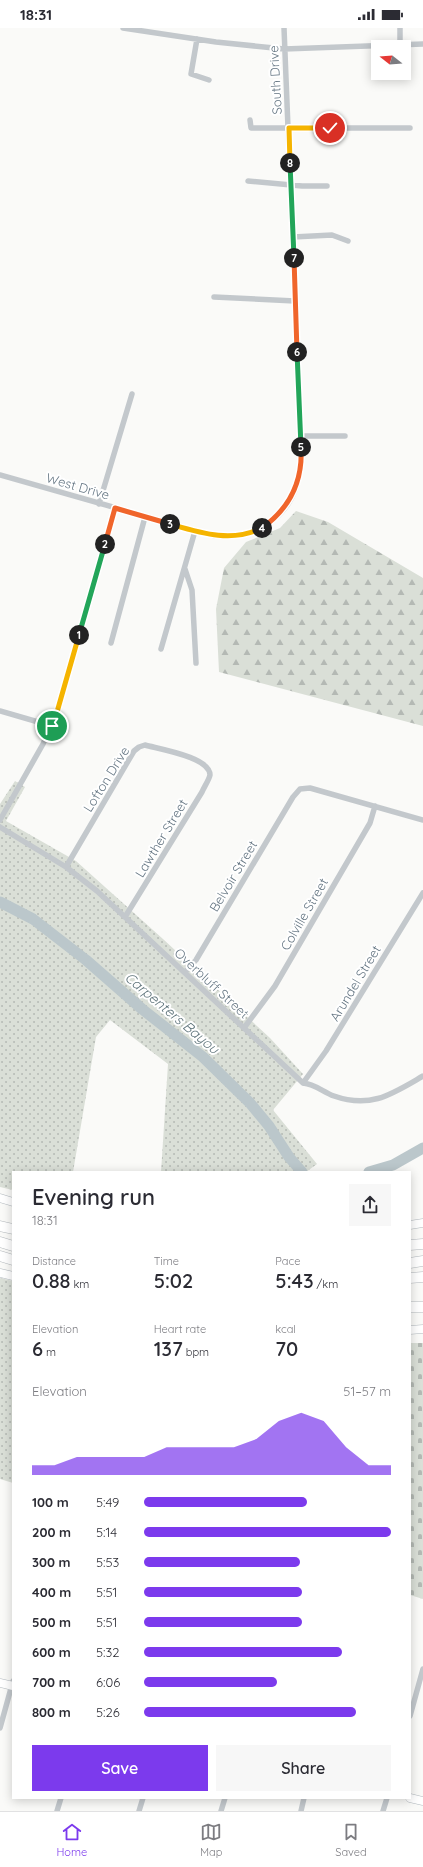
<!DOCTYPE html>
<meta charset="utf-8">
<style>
:root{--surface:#fff;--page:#f7f7f7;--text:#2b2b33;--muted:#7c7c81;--line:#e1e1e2;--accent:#7c3aed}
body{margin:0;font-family:Quicksand,sans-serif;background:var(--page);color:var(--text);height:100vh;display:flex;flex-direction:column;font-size:15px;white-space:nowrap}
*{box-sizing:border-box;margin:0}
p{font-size:13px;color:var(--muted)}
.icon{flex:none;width:22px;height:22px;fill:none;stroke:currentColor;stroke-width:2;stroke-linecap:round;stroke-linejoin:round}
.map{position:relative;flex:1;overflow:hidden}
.drawer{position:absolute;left:12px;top:1143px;width:399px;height:628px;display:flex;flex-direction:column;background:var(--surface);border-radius:0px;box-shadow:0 2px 10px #0003}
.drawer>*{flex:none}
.needle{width:26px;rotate:287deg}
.fabs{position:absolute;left:371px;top:12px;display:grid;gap:8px}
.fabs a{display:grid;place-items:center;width:40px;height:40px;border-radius:0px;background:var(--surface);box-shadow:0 2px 10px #0003;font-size:20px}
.pin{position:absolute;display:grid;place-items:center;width:34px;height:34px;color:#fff;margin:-17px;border:2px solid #fff;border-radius:50%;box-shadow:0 1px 4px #0007}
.km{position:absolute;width:20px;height:20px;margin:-10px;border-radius:50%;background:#222;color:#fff;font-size:11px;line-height:20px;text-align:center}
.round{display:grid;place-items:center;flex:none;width:42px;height:42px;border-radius:0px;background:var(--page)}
.overview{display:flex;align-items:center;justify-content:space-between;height:68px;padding:0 20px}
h1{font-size:22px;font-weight:600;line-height:30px}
.figures{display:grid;grid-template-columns:repeat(3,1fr);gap:6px;height:68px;padding:4px 20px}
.figures div{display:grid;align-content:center}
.figures b{font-size:20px;font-weight:600}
.figures small{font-size:11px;font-weight:400}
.figures p{font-size:11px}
.chart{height:112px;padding:8px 20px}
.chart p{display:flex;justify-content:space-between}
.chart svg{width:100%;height:72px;margin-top:4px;fill:var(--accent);opacity:.7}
.button{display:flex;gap:8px;margin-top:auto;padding:8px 20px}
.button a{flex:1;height:46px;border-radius:0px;background:var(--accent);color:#fff;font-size:16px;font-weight:600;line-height:46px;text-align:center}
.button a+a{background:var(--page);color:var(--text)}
ul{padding:0 20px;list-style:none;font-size:13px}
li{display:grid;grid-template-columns:64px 48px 1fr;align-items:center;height:30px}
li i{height:10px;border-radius:5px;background:var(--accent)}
.status{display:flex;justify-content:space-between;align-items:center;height:28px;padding:0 20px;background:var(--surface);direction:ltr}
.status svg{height:11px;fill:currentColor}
.tabs{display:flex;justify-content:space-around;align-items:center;height:56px;border-top:1px solid var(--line);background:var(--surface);font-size:11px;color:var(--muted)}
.tabs a{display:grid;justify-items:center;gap:2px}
.tabs .on{color:var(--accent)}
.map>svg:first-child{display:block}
</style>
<div class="status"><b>18:31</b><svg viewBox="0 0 49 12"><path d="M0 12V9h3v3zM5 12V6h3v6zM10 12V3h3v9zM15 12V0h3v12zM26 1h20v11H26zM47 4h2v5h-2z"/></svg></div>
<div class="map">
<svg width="423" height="1783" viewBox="0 0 423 1783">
<defs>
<pattern id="grass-dots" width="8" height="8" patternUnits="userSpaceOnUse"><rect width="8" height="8" fill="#dadfd7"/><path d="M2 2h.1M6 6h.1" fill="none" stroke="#b4b9b4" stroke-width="1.8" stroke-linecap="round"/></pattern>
<pattern id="forest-firs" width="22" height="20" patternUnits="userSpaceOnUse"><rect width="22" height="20" fill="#dadfd7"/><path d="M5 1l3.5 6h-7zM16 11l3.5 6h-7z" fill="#b4b9b4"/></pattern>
<pattern id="cemetery-stones" width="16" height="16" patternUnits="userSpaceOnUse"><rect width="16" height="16" fill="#dadfd7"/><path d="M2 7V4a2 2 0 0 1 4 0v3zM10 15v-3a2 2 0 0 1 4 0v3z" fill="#b4b9b4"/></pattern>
</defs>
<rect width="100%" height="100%" fill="#fafaf8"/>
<path fill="url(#grass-dots)" d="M 15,753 L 25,759 L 6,793 L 76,833 L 163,911 L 270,1010 L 303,1046 L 273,1082 L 317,1136 L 306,1144 L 161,1144 L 168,1036 L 110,992 L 96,1009 L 73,1144 L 13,1144 L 13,1162 L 0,1159 L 0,776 Z
M 0,1250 L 13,1253 L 13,1455 L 0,1451 Z"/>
<path fill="url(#forest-firs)" d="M 296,483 L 328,494 L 423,550 L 423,698 L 219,644 L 216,581 L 224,540 L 246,514 L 280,500 Z"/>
<path fill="url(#cemetery-stones)" d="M 410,1315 L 423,1315 L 423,1571 L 410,1567 Z"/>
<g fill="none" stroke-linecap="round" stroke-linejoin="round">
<path stroke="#bbc7cb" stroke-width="11" d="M 0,874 L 33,891 L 86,932 L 142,981 L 203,1029 L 250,1075 L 269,1098 L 289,1129 L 302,1144
M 369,1144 L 393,1137 L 423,1120"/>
<g stroke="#b3babf" stroke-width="9">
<path id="secondary" d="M 0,1170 L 13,1174
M 410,1197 L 423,1195
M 0,1245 L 13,1248
M 410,1302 L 423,1301
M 0,1655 L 13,1658
M 410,1770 L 423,1773"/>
</g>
<g stroke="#b4b9bd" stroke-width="11">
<path id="highway" d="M 0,1198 L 13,1201
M 0,1214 L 13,1218
M 410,1217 L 423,1216
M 0,1228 L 13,1232
M 410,1235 L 423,1233
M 410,1250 L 423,1249
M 410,1279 L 423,1279"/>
</g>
<path stroke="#c3c8cc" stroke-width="5.5" d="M 123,0 L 216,14 L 284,21 L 423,16
M 400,0 L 400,17
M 197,11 L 191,46 L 209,52
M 250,92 L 251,100 L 410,100
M 248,153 L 302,158 L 327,158
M 293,209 L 332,207 L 348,213
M 214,269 L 295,273
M 300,408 L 345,408
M 0,447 L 215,508 C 268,511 302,478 301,425 L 284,0
M 99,476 L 132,366
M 185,541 L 192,562 L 196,635
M 111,615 L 145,489
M 161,621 L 195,503
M 0,683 L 52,698
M 0,792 L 43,716 L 57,684 L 115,480
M 0,799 L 66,839 L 97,863 L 303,1055 C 315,1056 323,1064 334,1068 C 371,1081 392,1066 423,1048
M 66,839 L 134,723 L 139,719 L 145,717 C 159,721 210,729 210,747 C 209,752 204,759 202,764 L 125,889
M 185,944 L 196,932 L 293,769 L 300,761 L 310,760 L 423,792
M 244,1000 L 275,958 L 370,795 L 375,778
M 303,1055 L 326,1023 L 423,865
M 410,1688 L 423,1641
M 0,1700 L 13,1653
M 57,1783 L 61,1770
M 139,1783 L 143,1770
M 221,1783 L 225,1770
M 301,1783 L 304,1770
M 383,1783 L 387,1770"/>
<use href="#secondary" stroke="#fff" stroke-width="8"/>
<use href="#highway" stroke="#fff" stroke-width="10"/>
</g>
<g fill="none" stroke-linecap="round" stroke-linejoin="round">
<g stroke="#fff" stroke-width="8">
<path id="split-1" d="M 52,698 L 57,684 L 79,607"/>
</g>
<g stroke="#fff" stroke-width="8">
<path id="split-2" d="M 79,607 L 105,516"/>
</g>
<g stroke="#fff" stroke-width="8">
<path id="split-3" d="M 105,516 L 115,480 L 170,496"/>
</g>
<g stroke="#fff" stroke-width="8">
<path id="split-4" d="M 170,496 C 201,505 232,515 262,500"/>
</g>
<g stroke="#fff" stroke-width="8">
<path id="split-5" d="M 262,500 C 290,480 303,453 301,419"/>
</g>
<g stroke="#fff" stroke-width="8">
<path id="split-6" d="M 297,324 L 301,419"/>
</g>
<g stroke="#fff" stroke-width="8">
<path id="split-7" d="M 294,230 L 297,324"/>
</g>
<g stroke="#fff" stroke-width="8">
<path id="split-8" d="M 290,135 L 294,230"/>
</g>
<g stroke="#fff" stroke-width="8">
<path id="split-9" d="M 290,135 L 289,100 L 330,100"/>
</g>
<use href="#split-1" stroke="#f5b400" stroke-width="5"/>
<use href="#split-2" stroke="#22a559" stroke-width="5"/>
<use href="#split-3" stroke="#f0652b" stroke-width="5"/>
<use href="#split-4" stroke="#f5b400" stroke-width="5"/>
<use href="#split-5" stroke="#f0652b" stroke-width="5"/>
<use href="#split-6" stroke="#22a559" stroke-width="5"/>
<use href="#split-7" stroke="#f0652b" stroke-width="5"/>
<use href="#split-8" stroke="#22a559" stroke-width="5"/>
<use href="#split-9" stroke="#f5b400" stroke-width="5"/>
</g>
<g text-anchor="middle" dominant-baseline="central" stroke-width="4" stroke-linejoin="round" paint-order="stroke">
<g font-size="13" fill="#657683" stroke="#fff">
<text transform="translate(275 52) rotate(-93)">South Drive</text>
<text transform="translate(78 458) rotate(16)">West Drive</text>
<text transform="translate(106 751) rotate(-58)">Lofton Drive</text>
<text transform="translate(161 810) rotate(-59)">Lawther Street</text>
<text transform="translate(233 848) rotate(-59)">Belvoir Street</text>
<text transform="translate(304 886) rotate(-60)">Colville Street</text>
<text transform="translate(212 955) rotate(43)">Overbluff Street</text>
<text transform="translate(355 955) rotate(-59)">Arundel Street</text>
</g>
<g font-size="14" font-style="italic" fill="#60757c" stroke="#fff">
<text transform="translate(172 985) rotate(40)">Carpenters Bayou</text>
</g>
</g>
</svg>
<div class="fabs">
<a><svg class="needle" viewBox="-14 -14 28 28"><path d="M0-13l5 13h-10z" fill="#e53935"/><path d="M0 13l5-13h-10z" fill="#7c7c81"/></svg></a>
</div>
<div class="pin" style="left:52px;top:698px;background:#1e9e55"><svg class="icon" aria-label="arrive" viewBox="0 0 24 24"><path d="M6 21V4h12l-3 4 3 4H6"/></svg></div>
<div class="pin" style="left:330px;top:100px;background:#d93025"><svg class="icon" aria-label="check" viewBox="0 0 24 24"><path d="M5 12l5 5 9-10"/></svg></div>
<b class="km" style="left:79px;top:607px">1</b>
<b class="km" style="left:105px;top:516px">2</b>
<b class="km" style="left:170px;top:496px">3</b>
<b class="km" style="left:262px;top:500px">4</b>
<b class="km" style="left:301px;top:419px">5</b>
<b class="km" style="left:297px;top:324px">6</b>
<b class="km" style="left:294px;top:230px">7</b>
<b class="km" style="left:290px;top:135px">8</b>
<section class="drawer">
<div class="overview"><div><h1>Evening run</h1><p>18:31</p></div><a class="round"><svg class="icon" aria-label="share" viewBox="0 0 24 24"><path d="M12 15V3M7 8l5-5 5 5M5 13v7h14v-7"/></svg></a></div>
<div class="figures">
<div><p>Distance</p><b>0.88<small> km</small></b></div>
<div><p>Time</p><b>5:02</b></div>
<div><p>Pace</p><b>5:43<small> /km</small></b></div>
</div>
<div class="figures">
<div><p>Elevation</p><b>6<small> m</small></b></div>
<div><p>Heart rate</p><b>137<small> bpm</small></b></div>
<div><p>kcal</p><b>70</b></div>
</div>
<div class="chart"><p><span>Elevation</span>51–57 m</p>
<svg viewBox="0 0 160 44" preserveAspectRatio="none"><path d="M0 44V38L10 38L20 33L30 33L40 33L50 33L60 27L70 27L80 27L90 27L100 22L110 11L120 6L130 11L140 27L150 38L160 38V44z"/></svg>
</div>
<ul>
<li><b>100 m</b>5:49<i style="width:66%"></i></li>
<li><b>200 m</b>5:14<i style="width:100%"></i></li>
<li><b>300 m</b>5:53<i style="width:63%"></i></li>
<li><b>400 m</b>5:51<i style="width:64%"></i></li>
<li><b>500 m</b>5:51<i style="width:64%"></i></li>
<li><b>600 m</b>5:32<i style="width:80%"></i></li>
<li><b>700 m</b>6:06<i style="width:54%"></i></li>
<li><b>800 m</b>5:26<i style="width:86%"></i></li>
</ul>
<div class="button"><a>Save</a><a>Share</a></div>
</section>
</div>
<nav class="tabs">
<a class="on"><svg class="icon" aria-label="home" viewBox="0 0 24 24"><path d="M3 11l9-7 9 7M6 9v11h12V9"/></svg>Home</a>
<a><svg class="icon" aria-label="map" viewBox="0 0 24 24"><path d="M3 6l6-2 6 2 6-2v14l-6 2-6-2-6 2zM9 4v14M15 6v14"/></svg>Map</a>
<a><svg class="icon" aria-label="saved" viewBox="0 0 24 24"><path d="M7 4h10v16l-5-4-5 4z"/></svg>Saved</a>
</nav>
